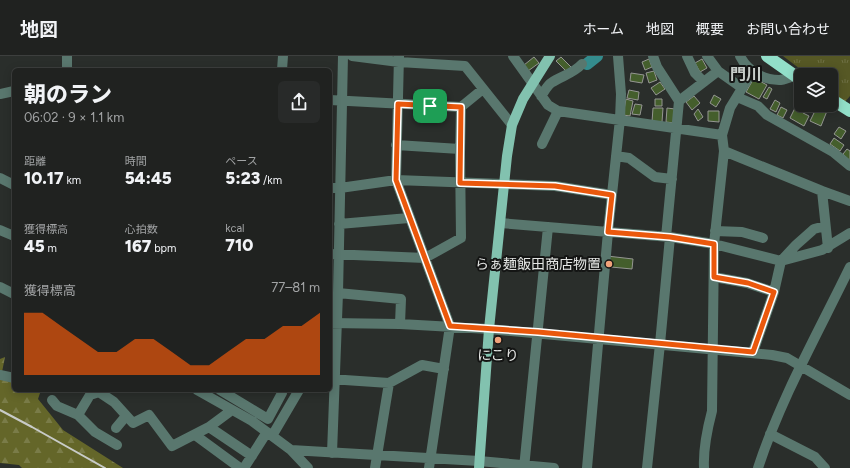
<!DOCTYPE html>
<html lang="ja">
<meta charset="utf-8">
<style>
:root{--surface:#202220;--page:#282a29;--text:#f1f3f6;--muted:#a2a4a5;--line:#3d3f3e;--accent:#ea580c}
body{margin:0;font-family:Figtree,"Noto Sans JP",sans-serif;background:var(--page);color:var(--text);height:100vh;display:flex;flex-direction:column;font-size:15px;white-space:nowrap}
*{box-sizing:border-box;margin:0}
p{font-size:13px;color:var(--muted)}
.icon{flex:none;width:22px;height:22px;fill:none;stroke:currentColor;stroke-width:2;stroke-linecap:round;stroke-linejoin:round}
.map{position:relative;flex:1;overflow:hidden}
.drawer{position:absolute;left:12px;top:12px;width:320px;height:324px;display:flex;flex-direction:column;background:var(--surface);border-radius:6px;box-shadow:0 2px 10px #0003,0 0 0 1px var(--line)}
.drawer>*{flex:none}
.buttons{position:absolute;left:794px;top:12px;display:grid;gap:8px}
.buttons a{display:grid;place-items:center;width:44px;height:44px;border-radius:6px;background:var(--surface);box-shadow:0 2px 10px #0003,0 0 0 1px var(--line);font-size:20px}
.pin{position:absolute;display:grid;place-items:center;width:34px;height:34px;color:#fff;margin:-17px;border-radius:8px;box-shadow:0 2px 6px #0006}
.round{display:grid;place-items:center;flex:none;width:42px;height:42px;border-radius:6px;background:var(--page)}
.headline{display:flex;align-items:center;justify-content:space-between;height:68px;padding:0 12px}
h1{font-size:22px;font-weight:800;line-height:30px}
.figures{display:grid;grid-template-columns:repeat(3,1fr);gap:6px;height:68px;padding:4px 12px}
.figures div{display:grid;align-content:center}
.figures b{font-size:17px;font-weight:800}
.figures small{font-size:11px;font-weight:400}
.figures p{font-size:11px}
.chart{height:112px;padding:8px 12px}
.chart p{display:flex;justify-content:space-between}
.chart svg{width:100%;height:72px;margin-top:4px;fill:var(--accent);opacity:.7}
header{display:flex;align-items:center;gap:24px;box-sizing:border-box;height:56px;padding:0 20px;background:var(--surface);border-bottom:1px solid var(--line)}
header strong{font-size:19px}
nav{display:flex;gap:22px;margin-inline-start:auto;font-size:14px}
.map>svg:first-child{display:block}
</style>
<header>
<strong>地図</strong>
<nav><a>ホーム</a><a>地図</a><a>概要</a><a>お問い合わせ</a></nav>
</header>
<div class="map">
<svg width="850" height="412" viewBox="0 0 850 412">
<defs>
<pattern id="forest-firs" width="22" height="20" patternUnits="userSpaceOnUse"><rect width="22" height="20" fill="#646629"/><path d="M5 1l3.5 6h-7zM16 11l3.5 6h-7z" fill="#7a7c48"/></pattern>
<pattern id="park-tufts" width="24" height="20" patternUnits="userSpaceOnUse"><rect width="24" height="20" fill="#565825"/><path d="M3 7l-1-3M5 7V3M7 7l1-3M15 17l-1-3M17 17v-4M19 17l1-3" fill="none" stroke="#6e7044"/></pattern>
</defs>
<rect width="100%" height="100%" fill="#2a2e2b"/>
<path fill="url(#forest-firs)" d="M 5,301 L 2,316 L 14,322 L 14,334 L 41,334 L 38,343 L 63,374 L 123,412 L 22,412 L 19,409 L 0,407 L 0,303 Z"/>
<path fill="url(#park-tufts)" d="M 783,0 L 850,0 L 850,40 L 844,47 L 831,37 L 831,19 L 808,19 Z"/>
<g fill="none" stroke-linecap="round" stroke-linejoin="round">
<path stroke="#348c8d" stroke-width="12" d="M 587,8 L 597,0"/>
</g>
<path fill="#445e2c" stroke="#949691" d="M 534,1 L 539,7 L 528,15 L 524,9 Z
M 561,1 L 572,12 L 567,16 L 556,5 Z
M 649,3 L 652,11 L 645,14 L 642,6 Z
M 702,3 L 707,12 L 700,16 L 695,7 Z
M 654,15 L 657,24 L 649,27 L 646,17 Z
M 631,17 L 644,19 L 642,27 L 630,25 Z
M 754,22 L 767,29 L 759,43 L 746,36 Z
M 660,26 L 665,33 L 656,39 L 651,32 Z
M 769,31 L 772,33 L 767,43 L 763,41 Z
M 629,34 L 639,36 L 638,44 L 627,42 Z
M 714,39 L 721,43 L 716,51 L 710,47 Z
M 694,40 L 700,47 L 692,54 L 686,46 Z
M 626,43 L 633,45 L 630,60 L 623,59 Z
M 655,43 L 662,43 L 662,50 L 655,50 Z
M 775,44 L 780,47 L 776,56 L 770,53 Z
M 798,46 L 801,47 L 801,49 L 806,50 L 803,57 L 809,60 L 804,70 L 790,62 Z
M 635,48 L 642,49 L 640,59 L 632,58 Z
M 809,49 L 813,49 L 827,55 L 821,70 L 810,65 L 814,57 L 807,54 Z
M 781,51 L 787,54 L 783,62 L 777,59 Z
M 653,52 L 663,52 L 662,66 L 652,66 Z
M 667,52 L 675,53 L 674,67 L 666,66 Z
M 698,53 L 703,61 L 698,65 L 694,58 Z
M 708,55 L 719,55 L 719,66 L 708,65 Z
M 839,71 L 846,75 L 841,83 L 834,78 Z
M 834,82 L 844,89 L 840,95 L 830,88 Z
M 847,93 L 850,95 L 850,105 L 843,98 Z
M 607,200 L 633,203 L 632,213 L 611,211 L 612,206 L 607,206 Z"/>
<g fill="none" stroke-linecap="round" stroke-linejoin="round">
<path stroke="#59776e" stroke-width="10" d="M 352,0 L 399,6 L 465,10 L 512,69
M 399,0 L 396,124 L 450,270 L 429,412
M 513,0 L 548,49 L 558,55 L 722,79
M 653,0 L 657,11 L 679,45
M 687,0 L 695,17 L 704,26
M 707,0 L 718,15 L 742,32
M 740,0 C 747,14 762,24 779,24 C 784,24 790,21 794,20
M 67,14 L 67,0
M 282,14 L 283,0
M 752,16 L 730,52 L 722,79 L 724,95 L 822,135 L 850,145
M 0,38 L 14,35
M 541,40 C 544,36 547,30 551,27 C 561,20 573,18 582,8
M 737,41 L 758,50 L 767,59 L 833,96 L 850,110
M 330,44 L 461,51
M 542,88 L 558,55
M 396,89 L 460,93
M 616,100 L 629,102 L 655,121 L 672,123
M 0,122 L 14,129
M 330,132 L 340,132 L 396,124 L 555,130 L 612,139
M 822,135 L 828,192
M 500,167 L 670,181 L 714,188 L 781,205 L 822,194 L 850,177
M 339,168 L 409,162
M 0,174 L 14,180
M 715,175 L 742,176 L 763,182
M 666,181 L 679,45 L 718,15
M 330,198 L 425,202 L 461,182 L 460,97 L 461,51 L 483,33
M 714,221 L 747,227 L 774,236
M 0,231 L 14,238
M 338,237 L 401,243 L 400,268
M 330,267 L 400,268 L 489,273 L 772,299 L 787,302 L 850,339
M 753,296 L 774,236 L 781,205 L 796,189 L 814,173 L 825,170
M 0,319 L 14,322
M 330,323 L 389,327 L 422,309 L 444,313
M 99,334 L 99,336 L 114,346 L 133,367 L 149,359 L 172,390 L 209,371 L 232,354
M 197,334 L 252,365 L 291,394 L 479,405 L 554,412
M 220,334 L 268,363 L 282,337
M 99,336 L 90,339 L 78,359 L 95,376 L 117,389
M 52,344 L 57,350 L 78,359
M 209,371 L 252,400
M 116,372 L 126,360
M 770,378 L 815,401 L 825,412
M 195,379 L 240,412
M 272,380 L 299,334
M 291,394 L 308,412
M 332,397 L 338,237 L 343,0
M 244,412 L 267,376
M 375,412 L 389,327
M 524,412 L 548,171
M 587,412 L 608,176 L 620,63 L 621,38 L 618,0
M 647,412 L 660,288 L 670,181
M 704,412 C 703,393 707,374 712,355 L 714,188 L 724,95
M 758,412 C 781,342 818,277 850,211"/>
<path stroke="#82c2af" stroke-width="10" d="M 479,412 L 489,273 L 507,100 L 512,69 L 523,43 L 550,0"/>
<path stroke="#92dfc9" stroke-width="12" d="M 767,0 L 801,24
M 831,43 L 850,55"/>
<path stroke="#c8cbc8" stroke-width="2" d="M 0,354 L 32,371 L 105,412"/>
</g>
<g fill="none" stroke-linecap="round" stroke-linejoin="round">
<g stroke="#fff" stroke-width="8">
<path id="route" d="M 398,48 L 461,51 L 460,127 L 555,130 L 612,139 L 608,176 L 670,181 L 714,188 L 714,221 L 748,227 L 774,236 L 753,296 L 538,276 L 450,270 L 396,124 Z"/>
</g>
<use href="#route" stroke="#ea580c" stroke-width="5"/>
</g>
<g fill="#f0a27a" stroke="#141514" stroke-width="1.5">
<circle cx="609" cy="208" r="4"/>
<circle cx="498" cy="284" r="4"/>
</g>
<g text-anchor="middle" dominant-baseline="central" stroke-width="4" stroke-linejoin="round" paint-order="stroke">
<g font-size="14" fill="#e3e5e3" stroke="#141514" text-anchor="end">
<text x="601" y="208">らぁ麺飯田商店物置</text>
<text x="498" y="299" text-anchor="middle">にこり</text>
</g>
<g font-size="16" font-weight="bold" fill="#c7cdc9" stroke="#141514">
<text x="746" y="18">門川</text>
</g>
</g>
</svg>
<div class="buttons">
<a><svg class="icon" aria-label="layers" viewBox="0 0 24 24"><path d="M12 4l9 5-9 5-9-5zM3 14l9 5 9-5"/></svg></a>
</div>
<div class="pin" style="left:430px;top:50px;background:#1e9e55"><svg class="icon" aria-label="arrive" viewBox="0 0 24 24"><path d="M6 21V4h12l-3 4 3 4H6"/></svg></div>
<section class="drawer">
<div class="headline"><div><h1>朝のラン</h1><p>06:02 · 9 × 1.1 km</p></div><a class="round"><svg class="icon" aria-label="share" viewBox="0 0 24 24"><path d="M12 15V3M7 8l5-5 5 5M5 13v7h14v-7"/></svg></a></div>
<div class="figures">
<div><p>距離</p><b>10.17<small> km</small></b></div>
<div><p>時間</p><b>54:45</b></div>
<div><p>ペース</p><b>5:23<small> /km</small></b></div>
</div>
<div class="figures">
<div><p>獲得標高</p><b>45<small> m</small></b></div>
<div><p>心拍数</p><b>167<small> bpm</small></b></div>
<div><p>kcal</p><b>710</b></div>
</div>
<div class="chart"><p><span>獲得標高</span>77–81 m</p>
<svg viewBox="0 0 160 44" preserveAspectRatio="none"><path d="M0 44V6L10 6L20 14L30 22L40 30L50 30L60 22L70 22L80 30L90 38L100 38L110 30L120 22L130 22L140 14L150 14L160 6V44z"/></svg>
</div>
</section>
</div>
